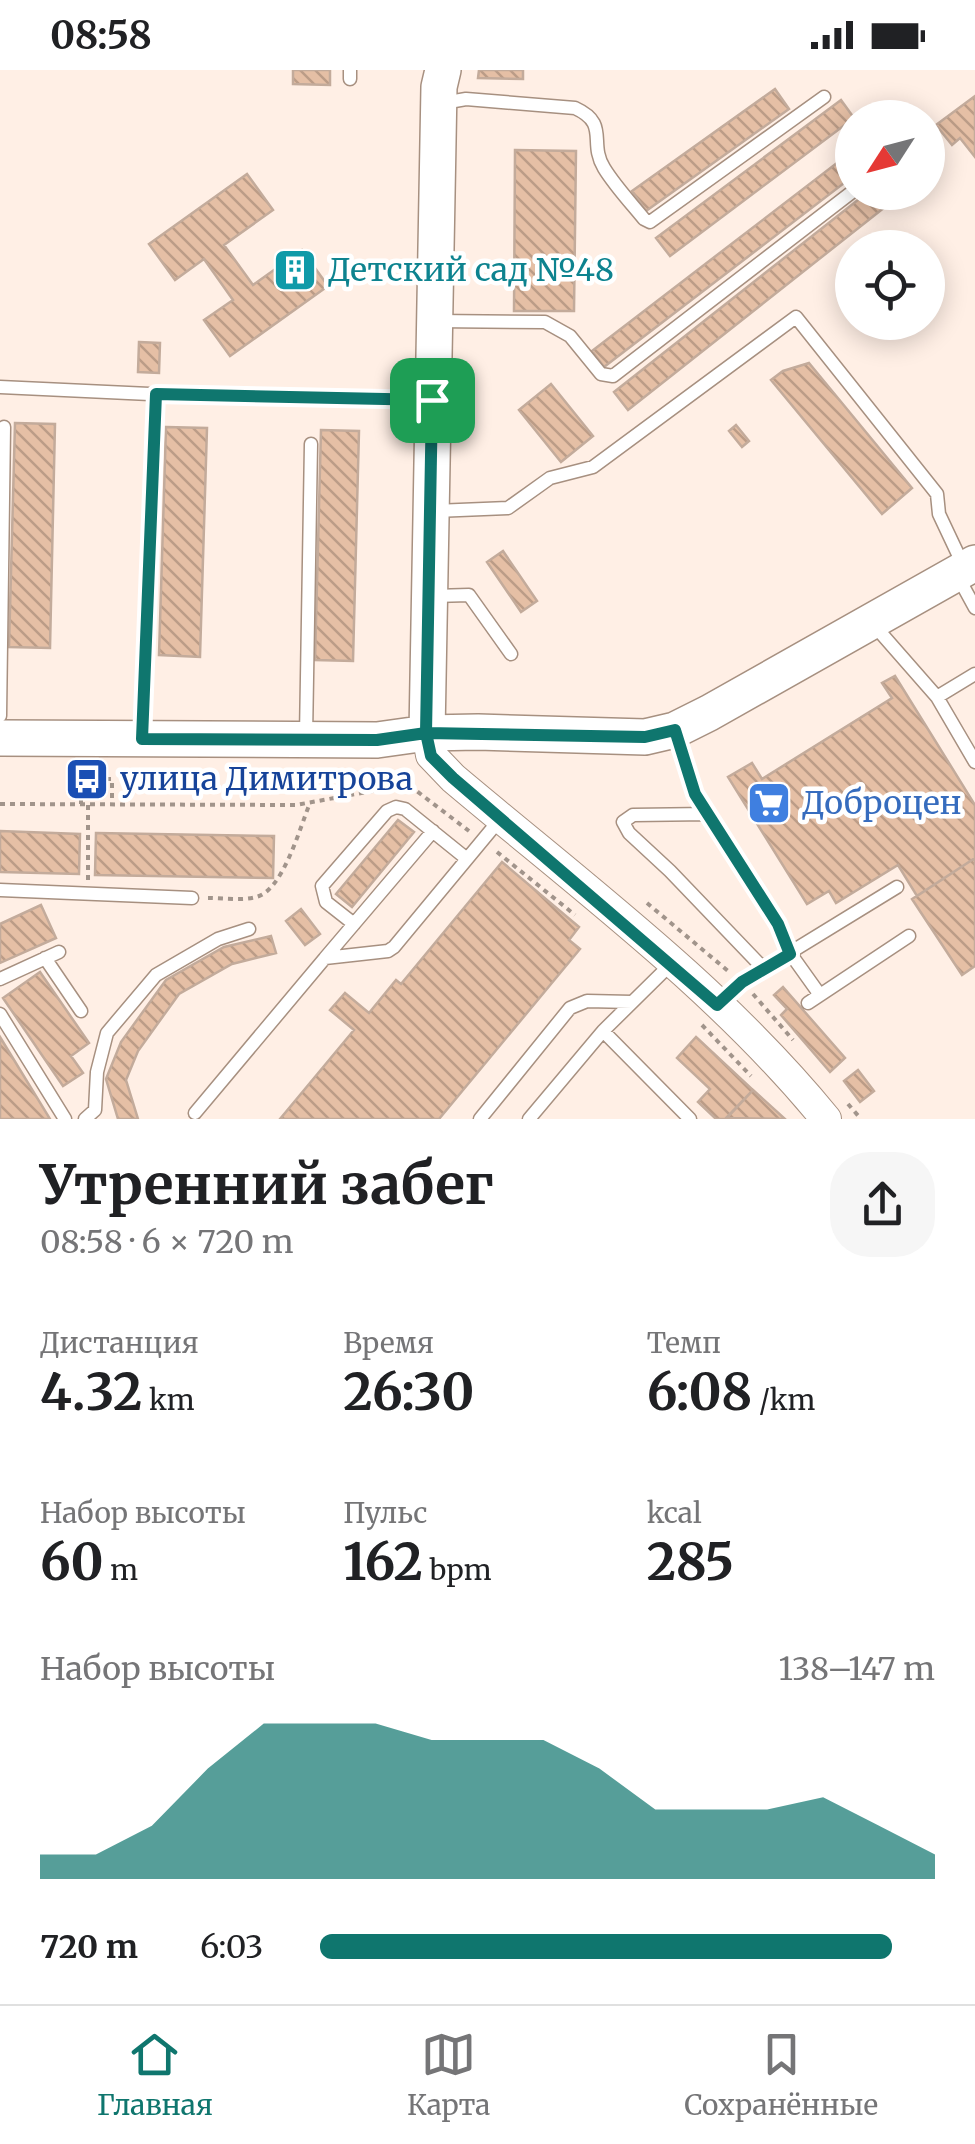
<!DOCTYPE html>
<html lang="ru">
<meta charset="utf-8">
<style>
:root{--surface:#fff;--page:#f6f6f6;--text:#202124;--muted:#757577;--line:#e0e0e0;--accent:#0f766e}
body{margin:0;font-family:Merriweather,serif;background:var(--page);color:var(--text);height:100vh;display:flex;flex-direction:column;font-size:38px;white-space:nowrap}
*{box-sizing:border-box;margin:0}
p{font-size:32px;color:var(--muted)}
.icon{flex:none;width:55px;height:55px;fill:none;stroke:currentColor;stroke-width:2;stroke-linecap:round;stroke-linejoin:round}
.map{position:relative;height:1049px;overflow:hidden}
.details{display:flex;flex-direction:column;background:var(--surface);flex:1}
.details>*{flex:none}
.needle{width:65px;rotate:234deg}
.fabs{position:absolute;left:835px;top:30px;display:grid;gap:20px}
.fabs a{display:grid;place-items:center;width:110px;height:110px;border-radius:50%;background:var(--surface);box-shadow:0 5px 25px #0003;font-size:50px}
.pin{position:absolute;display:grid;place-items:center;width:85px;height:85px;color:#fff;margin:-42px;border-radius:20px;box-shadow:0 5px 15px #0006}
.round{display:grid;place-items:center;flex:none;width:105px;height:105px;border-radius:40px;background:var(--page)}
.overview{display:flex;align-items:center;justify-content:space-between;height:170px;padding:0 40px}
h1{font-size:55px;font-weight:700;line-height:75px}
.figures{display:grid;grid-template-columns:repeat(3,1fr);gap:15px;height:170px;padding:10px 40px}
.figures div{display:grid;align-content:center}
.figures b{font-size:50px;font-weight:700}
.figures small{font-size:28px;font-weight:400}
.figures p{font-size:28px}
.chart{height:280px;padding:20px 40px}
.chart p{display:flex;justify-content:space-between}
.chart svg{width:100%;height:180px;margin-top:10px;fill:var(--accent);opacity:.7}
ul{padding:0 40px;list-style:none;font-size:32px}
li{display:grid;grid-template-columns:160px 120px 1fr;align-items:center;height:75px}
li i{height:25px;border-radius:12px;background:var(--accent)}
.status{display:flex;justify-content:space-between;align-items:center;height:70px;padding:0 50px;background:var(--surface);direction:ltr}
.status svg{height:28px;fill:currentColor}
.menu{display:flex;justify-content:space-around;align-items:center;height:140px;border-top:2px solid var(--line);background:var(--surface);font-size:28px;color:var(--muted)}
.menu a{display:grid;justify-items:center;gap:5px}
.menu .selected{color:var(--accent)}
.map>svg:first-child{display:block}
</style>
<div class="status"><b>08:58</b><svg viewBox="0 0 49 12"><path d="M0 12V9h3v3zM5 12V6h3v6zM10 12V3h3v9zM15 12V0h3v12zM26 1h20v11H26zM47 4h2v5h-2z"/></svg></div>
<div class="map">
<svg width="975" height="1049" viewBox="0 0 975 1049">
<defs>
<pattern id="building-back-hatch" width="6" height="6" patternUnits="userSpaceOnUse" patternTransform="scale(2.5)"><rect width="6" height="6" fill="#e5bfa5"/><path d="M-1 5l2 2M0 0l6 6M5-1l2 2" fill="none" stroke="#bb9c87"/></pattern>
</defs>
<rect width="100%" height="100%" fill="#ffefe5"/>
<path fill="url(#building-back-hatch)" stroke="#c3ab9b" stroke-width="2.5" d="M 293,0 L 330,0 L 330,15 L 293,14 Z
M 479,0 L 523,0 L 523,9 L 478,8 Z
M 775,19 L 789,39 L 646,141 L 632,121 Z
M 975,26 L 975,87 L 960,68 L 952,75 L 936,55 Z
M 841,30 L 854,48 L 670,186 L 656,168 Z
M 515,80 L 576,81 L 574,241 L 514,241 Z
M 846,86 L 852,95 L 852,107 L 604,297 L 592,281 Z
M 247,104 L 273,140 L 224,175 L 253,215 L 302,180 L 328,216 L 230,286 L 204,250 L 233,230 L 204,189 L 175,210 L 149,174 Z
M 868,122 L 904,122 L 628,340 L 614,322 Z
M 139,272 L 160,273 L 159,303 L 138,302 Z
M 809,293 L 912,418 L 882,444 L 771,310 L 783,301 Z
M 551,314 L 593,366 L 561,392 L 519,340 Z
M 15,353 L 55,354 L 50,578 L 9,577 Z
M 736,355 L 749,371 L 742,377 L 729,361 Z
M 166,357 L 207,358 L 200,587 L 159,585 Z
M 321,360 L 359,361 L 353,591 L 315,590 Z
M 503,481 L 537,531 L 521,542 L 487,492 Z
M 895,606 L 975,735 L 975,788 L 917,826 L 898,795 L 836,833 L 829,821 L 807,834 L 728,707 L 752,693 L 762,709 L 892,628 L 882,613 Z
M 398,750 L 414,762 L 352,837 L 336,824 Z
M 0,761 L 80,764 L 79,804 L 0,802 Z
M 96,763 L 274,766 L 273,808 L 95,805 Z
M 975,788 L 975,896 L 962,905 L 912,829 Z
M 502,792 L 579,857 L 569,870 L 580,879 L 439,1049 L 280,1049 L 354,960 L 330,940 L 345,923 L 369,943 L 396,910 L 401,914 Z
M 41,835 L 56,868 L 0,893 L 0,854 Z
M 301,839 L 320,864 L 305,875 L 286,851 Z
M 271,866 L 276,883 L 232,894 L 179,924 L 138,981 L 126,1010 L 138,1049 L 118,1049 L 106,1009 L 121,972 L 166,910 L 224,877 Z
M 40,902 L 89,973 L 71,986 L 83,1003 L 63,1016 L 3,928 Z
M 783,917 L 845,988 L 830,1002 L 781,945 L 787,939 L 774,925 Z
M 0,967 L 50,1049 L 0,1049 Z
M 696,967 L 753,1020 L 726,1049 L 716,1049 L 698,1032 L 710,1019 L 677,988 Z
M 858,1000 L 874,1021 L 860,1032 L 844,1011 Z
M 753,1020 L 785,1049 L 726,1048 Z"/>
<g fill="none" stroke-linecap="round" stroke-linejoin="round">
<g stroke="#a79080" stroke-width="15">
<path id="service" d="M 350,9 L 350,0
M 443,33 L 466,29 L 575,38 C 610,54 588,72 604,98 C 615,116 631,133 644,149 L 650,152 L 824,27
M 435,251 L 545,252 L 570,266 L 601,304 L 613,306 L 852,122
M 0,317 L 171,325 L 432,330
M 435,441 L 508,438 L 550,408 L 593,397 L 796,247 L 937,424 L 939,444 L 964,497
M 957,505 L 975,538
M 434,526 L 469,525 L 511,584
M 873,554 L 937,627 L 975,692
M 937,627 L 975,604
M 0,646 L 4,357
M 676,662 L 695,724 L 778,854 L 790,883 L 820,925
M 306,666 L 311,374
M 143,667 L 153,365
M 708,744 L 633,745 L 623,752 L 629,763 L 670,801 L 764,899
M 0,820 L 192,828
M 354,854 L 326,832 L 322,816 L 387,741 L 396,737 L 405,739 L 467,789
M 45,888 L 81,941
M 325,888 L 433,761
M 0,909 L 59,882
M 720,933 L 742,912 L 897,817
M 808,933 L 909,866
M 0,944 L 65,1049
M 603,961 L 690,1049
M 195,1043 L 325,888 L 388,881 L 394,877 L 501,748
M 85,1049 L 95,1040 L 97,1002 L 107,963 L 156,905 L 218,869 L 249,859
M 480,1049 L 570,938 L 587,931 L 632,932
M 529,1049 L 603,961 L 672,893"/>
</g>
<g stroke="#a79080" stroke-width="32">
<path id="tertiary" d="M 427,663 L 431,685 L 453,708 C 581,816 720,919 826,1049"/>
</g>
<g stroke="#a79080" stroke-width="38">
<path id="secondary" d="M 427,663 L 439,17 L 443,0
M 0,668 L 377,670 L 427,663 L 478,662 L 645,667 L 675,660 L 709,643 L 975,493"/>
</g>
<path stroke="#a1948b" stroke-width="4" stroke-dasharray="5 5" stroke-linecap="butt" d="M 0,734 L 296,735 L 389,718 L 414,719 L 469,761
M 81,734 L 81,709 L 112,709 L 112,735
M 88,735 L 88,810
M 497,782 L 575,845
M 208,828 C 223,828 242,831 256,827 C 283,821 300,757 310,733
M 647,833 L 728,901
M 753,924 L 793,970
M 702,955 L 751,1006
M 848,1034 L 861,1049"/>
<use href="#service" stroke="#fff" stroke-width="12"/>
<use href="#tertiary" stroke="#fff" stroke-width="30"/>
<use href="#secondary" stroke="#fff" stroke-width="35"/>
</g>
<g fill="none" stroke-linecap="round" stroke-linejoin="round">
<g stroke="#fff" stroke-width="20">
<path id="route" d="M 432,330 L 156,324 L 142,669 L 377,670 L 426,663 L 431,686 L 453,708 L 717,935 L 742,912 L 790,884 L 778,854 L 695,724 L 675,660 L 645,667 L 426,663 L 432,330"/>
</g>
<use href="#route" stroke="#0f766e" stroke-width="12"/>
</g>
<defs>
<g id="building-square" transform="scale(2.25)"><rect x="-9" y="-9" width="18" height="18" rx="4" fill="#0f9aa8" stroke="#fff"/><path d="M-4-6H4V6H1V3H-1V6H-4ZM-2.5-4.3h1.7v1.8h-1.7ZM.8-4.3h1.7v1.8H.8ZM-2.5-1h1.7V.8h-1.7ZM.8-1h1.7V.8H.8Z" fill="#fff"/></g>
<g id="bus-square" transform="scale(2.25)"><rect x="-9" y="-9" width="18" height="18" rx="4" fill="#1a4fb4" stroke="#fff"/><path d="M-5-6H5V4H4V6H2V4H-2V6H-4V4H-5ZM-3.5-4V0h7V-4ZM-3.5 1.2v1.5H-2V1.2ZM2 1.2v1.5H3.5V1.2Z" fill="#fff"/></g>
<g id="supermarket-square" transform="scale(2.25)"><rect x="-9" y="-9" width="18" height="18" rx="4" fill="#3f7fe0" stroke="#fff"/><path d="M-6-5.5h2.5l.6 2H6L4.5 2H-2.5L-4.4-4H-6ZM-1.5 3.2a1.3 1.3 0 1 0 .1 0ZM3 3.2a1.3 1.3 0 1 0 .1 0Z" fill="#fff"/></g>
</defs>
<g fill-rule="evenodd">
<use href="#building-square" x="295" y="200"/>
<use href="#bus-square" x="87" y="709"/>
<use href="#supermarket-square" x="769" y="733"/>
</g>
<g text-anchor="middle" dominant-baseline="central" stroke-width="9" stroke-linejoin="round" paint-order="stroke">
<g font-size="32" fill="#0d838f" stroke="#fff" text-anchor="start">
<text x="328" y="200">Детский сад №48</text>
</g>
<g font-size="32" fill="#164399" stroke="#fff" text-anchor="start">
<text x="120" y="709">улица Димитрова</text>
</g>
<g font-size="32" fill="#366cbe" stroke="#fff" text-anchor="start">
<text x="802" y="733">Доброцен</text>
</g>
</g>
</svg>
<div class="fabs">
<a><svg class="needle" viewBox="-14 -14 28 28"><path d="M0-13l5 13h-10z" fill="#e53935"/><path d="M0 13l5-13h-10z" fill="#757577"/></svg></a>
<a><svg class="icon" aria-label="locate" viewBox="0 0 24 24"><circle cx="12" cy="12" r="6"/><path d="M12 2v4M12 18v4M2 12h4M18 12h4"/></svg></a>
</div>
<div class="pin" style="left:432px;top:330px;background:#1e9e55"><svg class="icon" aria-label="arrive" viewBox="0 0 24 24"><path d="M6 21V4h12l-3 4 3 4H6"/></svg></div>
</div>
<section class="details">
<div class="overview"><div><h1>Утренний забег</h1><p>08:58 · 6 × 720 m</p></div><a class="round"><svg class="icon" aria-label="share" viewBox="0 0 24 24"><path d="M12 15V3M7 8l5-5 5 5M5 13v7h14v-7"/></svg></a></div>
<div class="figures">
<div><p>Дистанция</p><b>4.32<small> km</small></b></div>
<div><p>Время</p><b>26:30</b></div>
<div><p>Темп</p><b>6:08<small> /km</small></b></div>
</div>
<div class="figures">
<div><p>Набор высоты</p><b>60<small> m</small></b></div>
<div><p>Пульс</p><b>162<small> bpm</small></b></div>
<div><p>kcal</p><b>285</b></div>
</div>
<div class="chart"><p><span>Набор высоты</span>138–147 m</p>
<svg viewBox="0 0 160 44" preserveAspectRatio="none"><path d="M0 44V38L10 38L20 31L30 17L40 6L50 6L60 6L70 10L80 10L90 10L100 17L110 27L120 27L130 27L140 24L150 31L160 38V44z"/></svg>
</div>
<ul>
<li><b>720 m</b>6:03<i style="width:93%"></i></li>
</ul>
</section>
<nav class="menu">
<a class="selected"><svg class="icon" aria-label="home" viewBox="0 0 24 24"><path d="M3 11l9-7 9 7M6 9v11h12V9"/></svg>Главная</a>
<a><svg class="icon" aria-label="map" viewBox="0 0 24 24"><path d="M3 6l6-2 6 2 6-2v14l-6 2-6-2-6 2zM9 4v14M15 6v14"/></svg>Карта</a>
<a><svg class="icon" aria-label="saved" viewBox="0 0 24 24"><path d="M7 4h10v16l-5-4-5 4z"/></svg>Сохранённые</a>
</nav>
